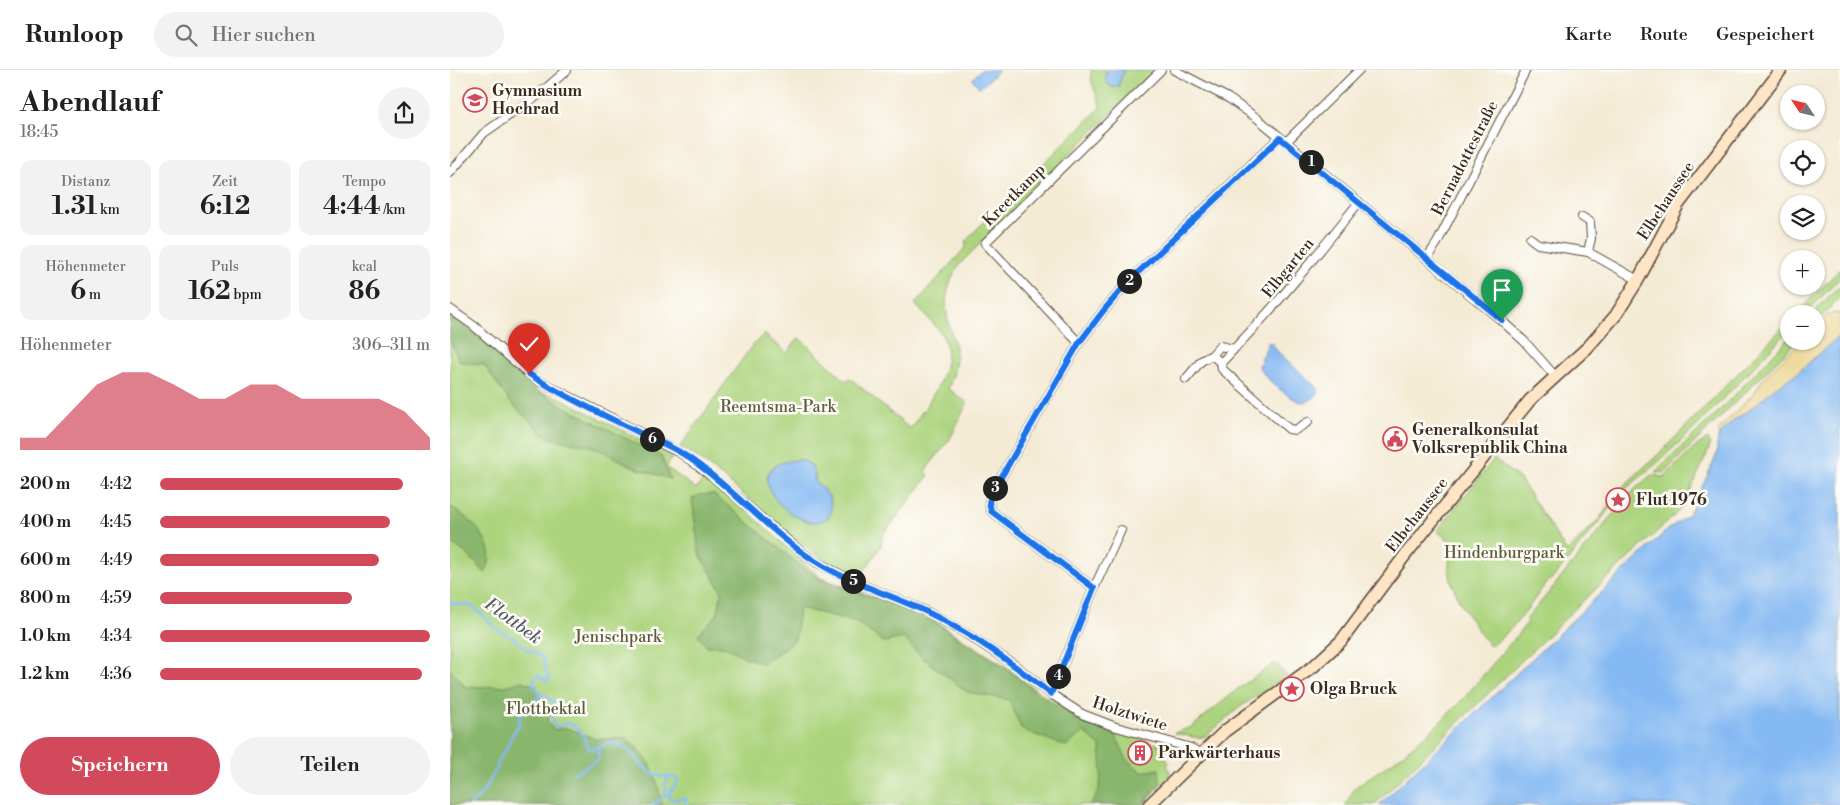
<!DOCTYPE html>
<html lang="de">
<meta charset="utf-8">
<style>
:root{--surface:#fff;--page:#f2f2f2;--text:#202124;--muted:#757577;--line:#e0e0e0;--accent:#d1495b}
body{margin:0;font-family:"Libre Bodoni",serif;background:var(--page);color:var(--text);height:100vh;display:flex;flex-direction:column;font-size:19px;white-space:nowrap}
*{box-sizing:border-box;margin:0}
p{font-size:16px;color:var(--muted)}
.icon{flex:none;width:28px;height:28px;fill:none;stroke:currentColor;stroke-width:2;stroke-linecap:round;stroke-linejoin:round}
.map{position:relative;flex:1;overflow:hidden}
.sheet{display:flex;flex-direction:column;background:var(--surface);width:450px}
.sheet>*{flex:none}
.needle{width:32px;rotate:305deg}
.tools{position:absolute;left:1330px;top:15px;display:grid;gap:10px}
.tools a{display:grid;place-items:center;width:45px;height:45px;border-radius:50%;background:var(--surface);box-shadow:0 1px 4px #0004;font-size:25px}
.pin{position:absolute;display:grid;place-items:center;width:42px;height:42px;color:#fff;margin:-51px -21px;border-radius:50% 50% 50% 0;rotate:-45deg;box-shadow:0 0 5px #0007}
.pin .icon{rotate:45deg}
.km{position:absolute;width:25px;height:25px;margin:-12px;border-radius:50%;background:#222;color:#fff;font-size:14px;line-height:25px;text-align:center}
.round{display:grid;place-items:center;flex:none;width:52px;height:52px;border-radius:26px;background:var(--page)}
.head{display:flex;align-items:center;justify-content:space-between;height:85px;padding:0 20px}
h1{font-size:28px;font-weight:700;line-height:38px}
.stats{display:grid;grid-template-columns:repeat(3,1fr);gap:8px;height:85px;padding:5px 20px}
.stats div{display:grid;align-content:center;border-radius:12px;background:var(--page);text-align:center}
.stats b{font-size:25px;font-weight:700}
.stats small{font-size:14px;font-weight:400}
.stats p{font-size:14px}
.chart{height:140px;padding:10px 20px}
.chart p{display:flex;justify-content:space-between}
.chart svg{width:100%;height:90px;margin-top:5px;fill:var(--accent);opacity:.7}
.action{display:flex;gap:10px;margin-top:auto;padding:10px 20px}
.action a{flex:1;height:58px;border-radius:30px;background:var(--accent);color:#fff;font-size:20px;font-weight:700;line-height:58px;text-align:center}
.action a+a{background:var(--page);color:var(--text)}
ul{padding:0 20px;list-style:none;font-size:16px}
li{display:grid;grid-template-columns:80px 60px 1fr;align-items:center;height:38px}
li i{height:12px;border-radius:6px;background:var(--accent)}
header{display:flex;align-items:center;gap:30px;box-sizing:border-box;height:70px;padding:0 25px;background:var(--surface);border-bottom:1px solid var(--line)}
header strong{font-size:24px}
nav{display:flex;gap:28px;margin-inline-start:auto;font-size:18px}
.search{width:350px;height:45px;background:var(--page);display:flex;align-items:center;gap:12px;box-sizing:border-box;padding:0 18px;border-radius:28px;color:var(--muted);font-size:19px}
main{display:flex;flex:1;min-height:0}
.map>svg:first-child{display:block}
</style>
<header>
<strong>Runloop</strong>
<div class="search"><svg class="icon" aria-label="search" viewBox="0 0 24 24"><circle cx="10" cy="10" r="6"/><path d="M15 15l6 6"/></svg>Hier suchen</div>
<nav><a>Karte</a><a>Route</a><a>Gespeichert</a></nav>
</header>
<main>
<section class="sheet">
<div class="head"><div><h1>Abendlauf</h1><p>18:45</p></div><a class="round"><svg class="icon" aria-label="share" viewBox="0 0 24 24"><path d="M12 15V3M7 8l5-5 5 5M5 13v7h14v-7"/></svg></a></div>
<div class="stats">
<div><p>Distanz</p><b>1.31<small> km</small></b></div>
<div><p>Zeit</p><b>6:12</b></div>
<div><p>Tempo</p><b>4:44<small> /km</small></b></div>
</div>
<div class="stats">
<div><p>Höhenmeter</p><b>6<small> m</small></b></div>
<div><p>Puls</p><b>162<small> bpm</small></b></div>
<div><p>kcal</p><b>86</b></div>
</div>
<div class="chart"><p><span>Höhenmeter</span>306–311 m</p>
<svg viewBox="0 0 160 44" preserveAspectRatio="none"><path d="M0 44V38L10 38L20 25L30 12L40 6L50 6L60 12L70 19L80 19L90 12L100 12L110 19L120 19L130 19L140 19L150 25L160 38V44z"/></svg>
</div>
<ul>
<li><b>200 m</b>4:42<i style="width:90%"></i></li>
<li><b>400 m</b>4:45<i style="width:85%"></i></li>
<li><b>600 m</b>4:49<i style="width:81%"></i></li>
<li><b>800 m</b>4:59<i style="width:71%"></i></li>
<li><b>1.0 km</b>4:34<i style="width:100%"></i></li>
<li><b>1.2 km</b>4:36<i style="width:97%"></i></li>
</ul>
<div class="action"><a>Speichern</a><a>Teilen</a></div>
</section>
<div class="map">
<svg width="1390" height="735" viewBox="0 0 1390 735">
<rect width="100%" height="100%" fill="#fdfcf7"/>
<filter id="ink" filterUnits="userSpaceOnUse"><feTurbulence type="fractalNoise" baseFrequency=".02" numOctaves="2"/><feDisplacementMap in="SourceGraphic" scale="10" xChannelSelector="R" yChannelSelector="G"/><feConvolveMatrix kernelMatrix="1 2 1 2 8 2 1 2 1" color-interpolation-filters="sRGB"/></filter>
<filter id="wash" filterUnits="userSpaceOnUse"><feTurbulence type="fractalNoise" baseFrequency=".0096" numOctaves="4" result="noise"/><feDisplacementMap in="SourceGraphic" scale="20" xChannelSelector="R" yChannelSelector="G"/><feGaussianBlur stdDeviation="1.12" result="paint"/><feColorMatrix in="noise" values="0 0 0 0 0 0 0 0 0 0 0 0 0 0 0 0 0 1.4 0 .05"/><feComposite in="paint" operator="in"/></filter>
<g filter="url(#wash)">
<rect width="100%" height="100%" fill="#f4ebd5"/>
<path fill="#acd47e" stroke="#747f4e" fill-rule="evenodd" d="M 641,0 L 657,0 L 655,5 L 656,12 L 662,17 L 668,17 L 674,0 L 698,0 L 703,3 L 570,133 L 510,194 C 497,213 493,231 499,254 C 501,264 506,274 506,284 C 506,296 503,308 498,318 L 517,333 L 500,369 L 475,401 L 479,405 L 432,466 L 431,476 L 410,507 C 339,480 294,414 230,377 L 301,277 L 314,264 L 337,283 L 349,268 L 396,311 L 400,308 L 460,359 C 477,335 510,294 491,263 C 484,253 473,243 465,234 L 516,177 L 516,171 L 527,159 L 651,37 L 641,10 ZM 351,390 L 361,395 L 365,405 L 365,411 C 375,423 382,423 381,441 L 367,453 C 328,450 287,391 351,390 Z
M 1390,199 L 1390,208 L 1355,244 L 1346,244 Z
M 1390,215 L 1390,227 L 1366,252 L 1366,244 L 1362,244 Z
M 0,246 L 34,269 L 89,322 L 110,328 L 223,387 L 216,397 L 246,419 L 256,406 L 267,420 L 276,422 L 371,508 L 475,545 L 560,599 L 592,624 L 634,650 L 710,675 L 719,694 L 717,696 L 720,702 L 719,707 L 693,735 L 0,735 Z
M 1339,251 L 1339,260 L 1248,355 L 1206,394 L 1175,420 L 1104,507 C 1094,514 1095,515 1088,524 C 1075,543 1059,564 1040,576 C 1024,557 997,518 999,493 C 1000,486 1002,480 1004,474 L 987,461 L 1044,389 L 1070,409 L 1117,482 L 1150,448 L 1169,420 L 1213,380 Z
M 1339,268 L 1339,271 L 1347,271 L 1214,403 L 1205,402 L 1265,345 Z
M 1258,369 L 1260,375 L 1259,379 L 1233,437 L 1129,535 L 924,735 L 895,735 L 905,718 L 912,712 L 944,691 L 982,660 L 1015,627 L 1078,552 L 1076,550 L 1175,430 L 1184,420 L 1201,405 L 1214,407 L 1249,374 Z
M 825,593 L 837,606 L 790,637 L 756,666 L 748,668 L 724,663 L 742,657 L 789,618 Z"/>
<path fill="#89b66d" stroke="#627046" d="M 0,248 L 34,271 L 89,322 L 115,337 L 212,387 L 220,409 L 188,399 L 141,376 L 98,368 L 60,332 L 34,295 L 10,292 L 0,271 Z
M 263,424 L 351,496 L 370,509 L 475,546 L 558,600 L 591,626 L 633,653 L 665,664 L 677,690 L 692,702 L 709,699 L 710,713 L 692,735 L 640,735 C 654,719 652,696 650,676 L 634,662 L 616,676 L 572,660 L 559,630 L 517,622 L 469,585 L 454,568 L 434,572 L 404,551 L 349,538 L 345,570 L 313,594 L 297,588 L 274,576 L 256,576 L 248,564 L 267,545 L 272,522 L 249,483 L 242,429 L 250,425 Z
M 0,436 C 22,450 51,476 35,503 L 17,484 L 0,472 Z
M 0,599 L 16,617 L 56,616 L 72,611 L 86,616 L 89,626 L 100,642 L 97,651 L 104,660 L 117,658 L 146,669 L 176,668 C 202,691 205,701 212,735 L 0,735 Z"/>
<path fill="#eeda9e" stroke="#94825e" d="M 1390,243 L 1390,294 L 1268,369 L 1269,360 L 1275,353 L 1305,322 L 1313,309 L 1351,271 L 1366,271 L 1366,256 L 1378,244 Z"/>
<path fill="#85b9f3" stroke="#607288" d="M 531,0 L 549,0 L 530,18 L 522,9 Z
M 657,0 L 674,0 L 668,17 L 662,17 L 656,12 L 655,5 Z
M 1390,265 L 1390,735 L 929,735 L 1218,459 L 1237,446 L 1242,439 L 1264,391 L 1267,383 L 1267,375 L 1269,365 L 1284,350 L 1302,338 L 1323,319 L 1347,303 Z
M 818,273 L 822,273 L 827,281 L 868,319 L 869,323 C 865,328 859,332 852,332 C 842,331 811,306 809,296 Z
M 351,390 C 362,393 365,400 365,411 C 376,424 382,424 381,443 C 359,480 269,392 351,390 Z"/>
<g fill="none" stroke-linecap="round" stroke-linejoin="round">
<path stroke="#85b9f3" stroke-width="2.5" d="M 0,533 L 22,536 L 48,560 L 64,568 L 75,578 L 88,584 L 93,588 L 96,602 L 100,609 L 98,611 L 88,605 C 72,620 101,624 105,635 C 107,641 104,646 102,651 L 106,657 L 119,653 C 127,657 135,665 135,673 L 140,679 C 147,679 152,674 159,673 C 177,671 187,693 200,702 C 209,709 217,705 227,708 L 228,712 L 221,720 L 219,727 L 222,730 L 236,728 L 236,735
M 123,704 L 148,690 L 149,677
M 20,735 L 29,727 L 37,716 L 47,698 L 48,691 L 57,678 L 61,667 L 69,654 L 70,644 L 73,637 L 86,633 L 90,622
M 202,735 L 208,732 L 216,724 L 215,715 L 218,707"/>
</g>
</g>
<g filter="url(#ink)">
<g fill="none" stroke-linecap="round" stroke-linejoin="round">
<g stroke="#574739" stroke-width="10">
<path id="street" d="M 724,0 L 778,28 L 807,48 L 1052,251 L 1074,271 L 1105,306
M 836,72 L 909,0
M 0,103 L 34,63 L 87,26 L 117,0
M 1132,147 L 1140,152 L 1141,168 L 1138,182
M 1080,168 L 1088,174 L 1138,182 L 1188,210
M 977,188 L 987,173 L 1076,0
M 0,239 L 24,256 L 79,304 L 89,311 L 232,384 L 263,407 L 349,480 L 366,492 L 403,511 L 476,541 L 515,563 L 563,594 L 601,624 L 632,644 L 663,656 L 741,678 L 751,684
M 629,273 L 535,173 L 711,0
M 784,279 L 771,293 L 762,285 L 770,276 L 784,279 C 829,233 869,182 909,132
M 771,293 L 772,299 L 839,359 L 845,360 L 858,352
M 736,309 L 751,291 L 762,285
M 644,518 L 541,441 L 539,432 L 542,423 L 629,273 L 654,240 L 679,211 L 830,67
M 601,624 L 644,518 L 671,460"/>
</g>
<g stroke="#574739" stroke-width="14">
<path id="secondary" d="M 699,735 L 775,661 L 864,596 L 891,571 L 956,484 L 1080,330 L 1138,277 L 1166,245 L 1188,210 L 1228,135 L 1331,0"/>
</g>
<use href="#street" stroke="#fff" stroke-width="8"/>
<use href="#secondary" stroke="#fde5c5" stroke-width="11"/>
</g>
</g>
<g fill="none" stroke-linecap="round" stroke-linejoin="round" filter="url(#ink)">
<g stroke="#fff" stroke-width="10">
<path id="route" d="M 79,304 C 114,327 154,345 192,364 C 206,370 220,376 233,384 C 281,415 317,461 365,491 C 399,513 439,524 475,541 C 521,563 562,593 601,624 L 644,518 L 541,441 L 539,432 L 542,423 L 629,273 L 654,240 L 679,211 L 830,68 L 1052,250"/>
</g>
<use href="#route" stroke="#1a73e8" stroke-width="6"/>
</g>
<defs>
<g id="school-ring" transform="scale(1.25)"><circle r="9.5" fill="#fdfcf7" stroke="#d1495b" stroke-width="1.5"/><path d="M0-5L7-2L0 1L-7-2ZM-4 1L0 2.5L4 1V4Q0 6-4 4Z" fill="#d1495b"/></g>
<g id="civic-ring" transform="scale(1.25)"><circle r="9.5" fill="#fdfcf7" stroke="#d1495b" stroke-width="1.5"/><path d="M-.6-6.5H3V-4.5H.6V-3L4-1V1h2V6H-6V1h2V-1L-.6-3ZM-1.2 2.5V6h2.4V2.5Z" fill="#d1495b"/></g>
<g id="sight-ring" transform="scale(1.25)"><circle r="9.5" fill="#fdfcf7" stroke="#d1495b" stroke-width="1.5"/><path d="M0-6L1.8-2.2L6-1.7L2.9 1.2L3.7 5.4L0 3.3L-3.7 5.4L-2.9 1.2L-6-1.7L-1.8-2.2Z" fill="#d1495b"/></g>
<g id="building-ring" transform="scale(1.25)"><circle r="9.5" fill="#fdfcf7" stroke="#d1495b" stroke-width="1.5"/><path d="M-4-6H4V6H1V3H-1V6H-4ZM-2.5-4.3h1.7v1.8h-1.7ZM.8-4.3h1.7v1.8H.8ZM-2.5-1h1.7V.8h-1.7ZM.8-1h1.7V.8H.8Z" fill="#d1495b"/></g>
</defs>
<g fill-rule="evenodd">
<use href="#school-ring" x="25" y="30"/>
<use href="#civic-ring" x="945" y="369"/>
<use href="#sight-ring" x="1168" y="430"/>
<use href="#sight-ring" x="842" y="619"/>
<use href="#building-ring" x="690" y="683"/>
</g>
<g text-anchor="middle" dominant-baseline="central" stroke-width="5" stroke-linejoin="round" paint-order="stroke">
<g font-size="16" font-weight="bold" fill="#3b2a1e" stroke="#fdfcf7" text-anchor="start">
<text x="42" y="21">Gymnasium<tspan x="42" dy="18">Hochrad</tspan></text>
<text x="962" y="360">Generalkonsulat<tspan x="962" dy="18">Volksrepublik China</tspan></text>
<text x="1186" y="430">Flut 1976</text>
<text x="860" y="619">Olga Bruck</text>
<text x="708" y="683">Parkwärterhaus</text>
</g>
<g font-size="16" fill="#3b2a1e" stroke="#fdfcf7">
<text transform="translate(1015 88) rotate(-63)">Bernadottestraße</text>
<text transform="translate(564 125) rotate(-45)">Kreetkamp</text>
<text transform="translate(1216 131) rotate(-57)">Elbchaussee</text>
<text transform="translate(838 198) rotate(-51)">Elbgarten</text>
<text transform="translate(967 445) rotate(-52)">Elbchaussee</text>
<text transform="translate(680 644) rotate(18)">Holztwiete</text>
</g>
<g font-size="16" fill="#5d5d3b" stroke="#fdfcf7">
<text x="328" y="337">Reemtsma-Park</text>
<text x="1054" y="483">Hindenburgpark</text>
<text x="168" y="567">Jenischpark</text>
<text x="96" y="639">Flottbektal</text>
</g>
<g font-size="18" font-style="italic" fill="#555c69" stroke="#fdfcf7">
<text transform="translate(63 551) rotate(36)">Flottbek</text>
</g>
</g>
</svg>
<div class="tools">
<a><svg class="needle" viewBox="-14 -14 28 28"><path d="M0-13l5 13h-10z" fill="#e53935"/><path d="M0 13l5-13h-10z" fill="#757577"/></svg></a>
<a><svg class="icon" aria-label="locate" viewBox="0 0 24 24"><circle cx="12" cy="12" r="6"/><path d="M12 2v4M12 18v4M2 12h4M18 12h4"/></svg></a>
<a><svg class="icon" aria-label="layers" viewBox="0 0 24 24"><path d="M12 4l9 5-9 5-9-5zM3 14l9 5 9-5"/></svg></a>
<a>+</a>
<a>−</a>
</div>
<div class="pin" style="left:1052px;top:250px;background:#1e9e55"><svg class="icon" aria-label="arrive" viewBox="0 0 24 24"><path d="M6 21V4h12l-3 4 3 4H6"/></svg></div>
<div class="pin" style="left:79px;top:304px;background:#d93025"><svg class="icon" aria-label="check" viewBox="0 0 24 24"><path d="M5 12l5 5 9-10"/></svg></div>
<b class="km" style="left:861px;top:92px">1</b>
<b class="km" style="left:679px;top:211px">2</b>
<b class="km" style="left:545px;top:418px">3</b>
<b class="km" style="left:608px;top:606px">4</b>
<b class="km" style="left:403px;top:511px">5</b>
<b class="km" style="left:202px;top:369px">6</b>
</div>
</main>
